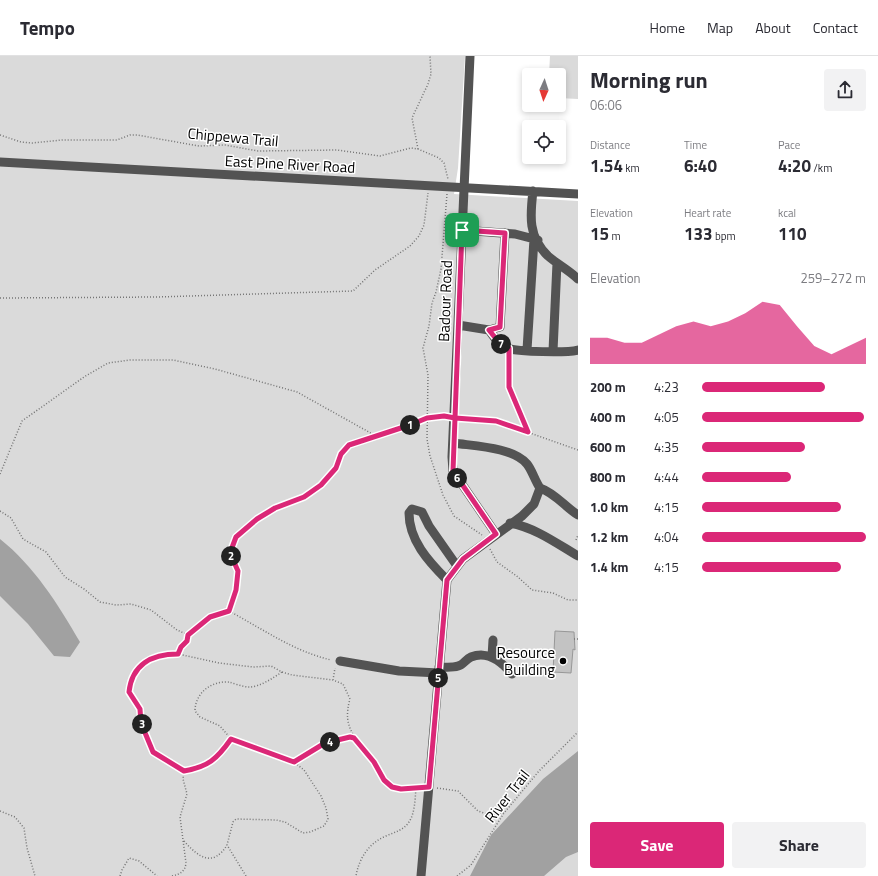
<!DOCTYPE html>
<meta charset="utf-8">
<style>
:root{--surface:#fff;--page:#f2f2f3;--text:#2b2b33;--muted:#7c7c81;--line:#e1e1e2;--accent:#db2777}
body{margin:0;font-family:"Titillium Web",sans-serif;background:var(--page);color:var(--text);height:100vh;display:flex;flex-direction:column;font-size:15px;white-space:nowrap}
*{box-sizing:border-box;margin:0}
p{font-size:13px;color:var(--muted)}
.icon{flex:none;width:22px;height:22px;fill:none;stroke:currentColor;stroke-width:2;stroke-linecap:round;stroke-linejoin:round}
.map{position:relative;flex:1;overflow:hidden}
.side{display:flex;flex-direction:column;background:var(--surface);width:300px}
.side>*{flex:none}
.needle{width:26px;rotate:183deg}
.controls{position:absolute;left:522px;top:12px;display:grid;gap:8px}
.controls a{display:grid;place-items:center;width:44px;height:44px;border-radius:4px;background:var(--surface);box-shadow:0 2px 6px #0003;font-size:20px}
.pin{position:absolute;display:grid;place-items:center;width:34px;height:34px;color:#fff;margin:-17px;border-radius:8px;box-shadow:0 2px 6px #0006}
.km{position:absolute;width:20px;height:20px;margin:-10px;border-radius:50%;background:#222;color:#fff;font-size:11px;line-height:20px;text-align:center}
.round{display:grid;place-items:center;flex:none;width:42px;height:42px;border-radius:4px;background:var(--page)}
.headline{display:flex;align-items:center;justify-content:space-between;height:68px;padding:0 12px}
h1{font-size:22px;font-weight:700;line-height:30px}
.figures{display:grid;grid-template-columns:repeat(3,1fr);gap:6px;height:68px;padding:4px 12px}
.figures div{display:grid;align-content:center}
.figures b{font-size:17px;font-weight:700}
.figures small{font-size:11px;font-weight:400}
.figures p{font-size:11px}
.chart{height:112px;padding:8px 12px}
.chart p{display:flex;justify-content:space-between}
.chart svg{width:100%;height:72px;margin-top:4px;fill:var(--accent);opacity:.7}
.button{display:flex;gap:8px;margin-top:auto;padding:8px 12px}
.button a{flex:1;height:46px;border-radius:4px;background:var(--accent);color:#fff;font-size:16px;font-weight:700;line-height:46px;text-align:center}
.button a+a{background:var(--page);color:var(--text)}
ul{padding:0 12px;list-style:none;font-size:13px}
li{display:grid;grid-template-columns:64px 48px 1fr;align-items:center;height:30px}
li i{height:10px;border-radius:5px;background:var(--accent)}
header{display:flex;align-items:center;gap:24px;box-sizing:border-box;height:56px;padding:0 20px;background:var(--surface);border-bottom:1px solid var(--line)}
header strong{font-size:19px}
nav{display:flex;gap:22px;margin-inline-start:auto;font-size:14px}
main{display:flex;flex:1;min-height:0}
.map>svg:first-child{display:block}
</style>
<header>
<strong>Tempo</strong>
<nav><a>Home</a><a>Map</a><a>About</a><a>Contact</a></nav>
</header>
<main>
<div class="map">
<svg width="578" height="820" viewBox="0 0 578 820">
<rect width="100%" height="100%" fill="#fff"/>
<path fill="#dadada" d="M 0,0 L 465,0 L 458,112 L 454,138 L 578,145 L 578,820 L 0,820 Z
M 550,0 L 578,0 L 578,43 L 559,42 L 559,19 L 549,19 Z"/>
<path fill="#a1a1a1" d="M 0,483 C 34,510 58,548 80,586 L 70,601 L 54,600 L 28,568 L 0,540 Z
M 578,695 L 578,796 L 566,801 L 544,820 L 470,820 L 491,779 L 543,723 Z"/>
<path fill="#c3c3c3" stroke="#979797" d="M 555,575 L 574,576 L 575,594 L 573,593 L 571,617 L 553,616 Z"/>
<g fill="none" stroke-linecap="round" stroke-linejoin="round">
<path stroke="#757575" stroke-width="1.5" stroke-dasharray="1 2" stroke-linecap="butt" d="M 0,79 L 21,86 L 32,87 L 62,84 L 117,84 L 130,79 L 137,79 L 199,90 L 225,89 L 258,95 L 337,94 L 380,100 L 411,92 L 418,93 L 439,102 L 444,107 L 448,123
M 418,93 L 412,62 L 428,28 L 431,18 L 430,0
M 447,138 L 441,213 L 436,236 L 432,247 L 429,270 L 423,292 L 428,319 L 427,383 L 430,400 L 443,439 L 454,460 L 482,479
M 0,242 L 157,241 L 353,235 L 375,214 L 410,190 L 419,180 L 424,169 L 428,137
M 508,300 L 509,331 L 528,376
M 462,363 L 496,365 L 578,394
M 0,418 L 22,365 L 84,321 L 108,307 L 130,304 L 173,304 L 215,313 L 297,336 L 376,380
M 0,455 L 11,462 L 23,483 L 46,496 L 65,521 L 84,533 L 100,546 L 116,549 L 131,548 L 151,554 L 177,574 L 188,579 L 210,561 L 229,555 L 236,534 L 238,515 L 230,497 L 236,481 L 257,463 L 275,452 L 304,441 L 321,429 L 336,412 L 341,398 L 349,389 L 410,369 L 427,362 L 446,360
M 576,484 L 578,479
M 490,493 L 497,506 L 518,521 L 532,534 L 553,537 L 568,544 L 578,544
M 229,555 C 263,573 293,595 331,604
M 574,583 L 578,583
M 178,598 L 181,591 L 187,585 L 188,579
M 333,624 L 335,612
M 294,705 C 310,695 334,678 354,682
M 184,715 C 208,711 217,703 231,683
M 437,732 L 458,735 L 478,755 L 490,759 L 504,757
M 0,755 L 15,761 L 24,772 L 27,792 L 35,820
M 184,785 C 198,801 213,812 227,789
M 120,820 L 122,814 L 129,802 L 139,805 L 157,820
M 172,820 C 180,818 185,816 186,807 L 180,761 L 187,738 L 183,723 L 184,715 L 153,696 L 141,667 L 140,653 L 129,636 L 134,617 L 141,610 L 158,600 L 178,598 L 219,607 L 253,611 L 271,610 L 282,616 L 292,619 L 333,624 L 343,628 L 350,643 C 341,674 358,683 374,706 C 380,714 383,725 392,730 C 399,735 408,733 416,732 C 415,743 415,757 409,766 C 404,774 395,776 386,780 C 369,787 359,802 356,820
M 246,820 L 227,789 L 233,766 L 236,763 L 276,764 L 285,766 L 303,777 L 310,776 L 324,770 L 328,763 L 326,752 L 321,740 L 304,714 L 294,706 L 231,683 L 220,670 L 200,661 L 195,655 C 195,638 210,625 228,626 C 234,627 242,631 249,631 C 260,631 273,622 282,616
M 457,820 L 471,809 L 504,757 L 539,715 L 578,676"/>
<path stroke="#535353" stroke-width="9" d="M 470,0 L 452,401 L 453,415 L 496,478
M 0,106 L 578,138
M 533,135 C 530,160 528,181 548,200 C 557,208 569,214 578,223
M 462,174 L 515,178 L 538,184
M 458,269 L 489,274 C 494,281 499,289 507,292 C 518,296 567,297 578,294
M 489,274 L 500,271 L 505,177
M 527,294 L 534,183
M 553,295 L 557,207
M 540,432 C 555,437 565,451 578,459
M 510,467 C 536,472 556,487 578,500
M 447,524 C 428,505 409,484 409,457 L 412,453 L 422,456 L 429,470 L 457,510
M 492,601 L 493,584
M 340,605 L 399,615 L 439,617
M 439,611 C 445,611 452,612 458,610 C 463,609 466,603 471,601 C 488,594 502,606 512,618
M 421,820 L 447,524 L 463,503 L 522,460 L 534,448 L 540,432 C 535,425 532,414 527,408 C 513,391 473,390 454,387"/>
</g>
<g fill="none" stroke-linecap="round" stroke-linejoin="round">
<g stroke="#fff" stroke-width="8">
<path id="route" d="M 462,174 L 455,362 L 444,360 L 427,362 L 410,369 L 349,389 L 341,398 L 336,412 L 321,429 L 304,441 L 275,452 L 257,463 L 236,481 L 230,497 L 238,515 L 236,534 L 229,555 L 210,561 L 188,579 L 187,585 L 181,591 L 178,598 C 152,598 132,608 129,636 L 140,653 L 141,667 L 153,696 L 184,715 C 208,711 217,703 231,683 L 294,706 L 325,687 L 350,681 L 354,682 L 374,706 L 384,724 L 392,731 L 401,733 L 429,731 L 447,524 L 463,503 L 496,478 L 453,415 L 455,362 L 496,365 L 528,376 L 509,331 L 509,292 L 497,284 L 489,274 L 500,271 L 505,177 L 462,174"/>
</g>
<use href="#route" stroke="#db2777" stroke-width="5"/>
</g>
<circle fill="#000" stroke="#fff" stroke-width="1.5" cx="563" cy="605" r="4"/>
<g text-anchor="middle" dominant-baseline="central" stroke-width="3" stroke-linejoin="round" paint-order="stroke">
<g font-size="15" fill="#000" stroke="#fff">
<text transform="translate(233 81) rotate(5)">Chippewa Trail</text>
<text transform="translate(290 108) rotate(3)">East Pine River Road</text>
<text transform="translate(445 245) rotate(-88)">Badour Road</text>
<text transform="translate(507 740) rotate(-52)">River Trail</text>
</g>
<g font-size="15" fill="#000" stroke="#fff" text-anchor="end">
<text x="555" y="596">Resource<tspan x="555" dy="17">Building</tspan></text>
</g>
</g>
</svg>
<div class="controls">
<a><svg class="needle" viewBox="-14 -14 28 28"><path d="M0-13l5 13h-10z" fill="#e53935"/><path d="M0 13l5-13h-10z" fill="#7c7c81"/></svg></a>
<a><svg class="icon" aria-label="locate" viewBox="0 0 24 24"><circle cx="12" cy="12" r="6"/><path d="M12 2v4M12 18v4M2 12h4M18 12h4"/></svg></a>
</div>
<div class="pin" style="left:462px;top:174px;background:#1e9e55"><svg class="icon" aria-label="arrive" viewBox="0 0 24 24"><path d="M6 21V4h12l-3 4 3 4H6"/></svg></div>
<b class="km" style="left:410px;top:369px">1</b>
<b class="km" style="left:231px;top:500px">2</b>
<b class="km" style="left:142px;top:668px">3</b>
<b class="km" style="left:330px;top:686px">4</b>
<b class="km" style="left:438px;top:622px">5</b>
<b class="km" style="left:457px;top:422px">6</b>
<b class="km" style="left:501px;top:288px">7</b>
</div>
<section class="side">
<div class="headline"><div><h1>Morning run</h1><p>06:06</p></div><a class="round"><svg class="icon" aria-label="share" viewBox="0 0 24 24"><path d="M12 15V3M7 8l5-5 5 5M5 13v7h14v-7"/></svg></a></div>
<div class="figures">
<div><p>Distance</p><b>1.54<small> km</small></b></div>
<div><p>Time</p><b>6:40</b></div>
<div><p>Pace</p><b>4:20<small> /km</small></b></div>
</div>
<div class="figures">
<div><p>Elevation</p><b>15<small> m</small></b></div>
<div><p>Heart rate</p><b>133<small> bpm</small></b></div>
<div><p>kcal</p><b>110</b></div>
</div>
<div class="chart"><p><span>Elevation</span>259–272 m</p>
<svg viewBox="0 0 160 44" preserveAspectRatio="none"><path d="M0 44V28L10 28L20 31L30 31L40 26L50 21L60 18L70 21L80 18L90 13L100 6L110 8L120 21L130 33L140 38L150 33L160 28V44z"/></svg>
</div>
<ul>
<li><b>200 m</b>4:23<i style="width:75%"></i></li>
<li><b>400 m</b>4:05<i style="width:99%"></i></li>
<li><b>600 m</b>4:35<i style="width:63%"></i></li>
<li><b>800 m</b>4:44<i style="width:54%"></i></li>
<li><b>1.0 km</b>4:15<i style="width:85%"></i></li>
<li><b>1.2 km</b>4:04<i style="width:100%"></i></li>
<li><b>1.4 km</b>4:15<i style="width:85%"></i></li>
</ul>
<div class="button"><a>Save</a><a>Share</a></div>
</section>
</main>
